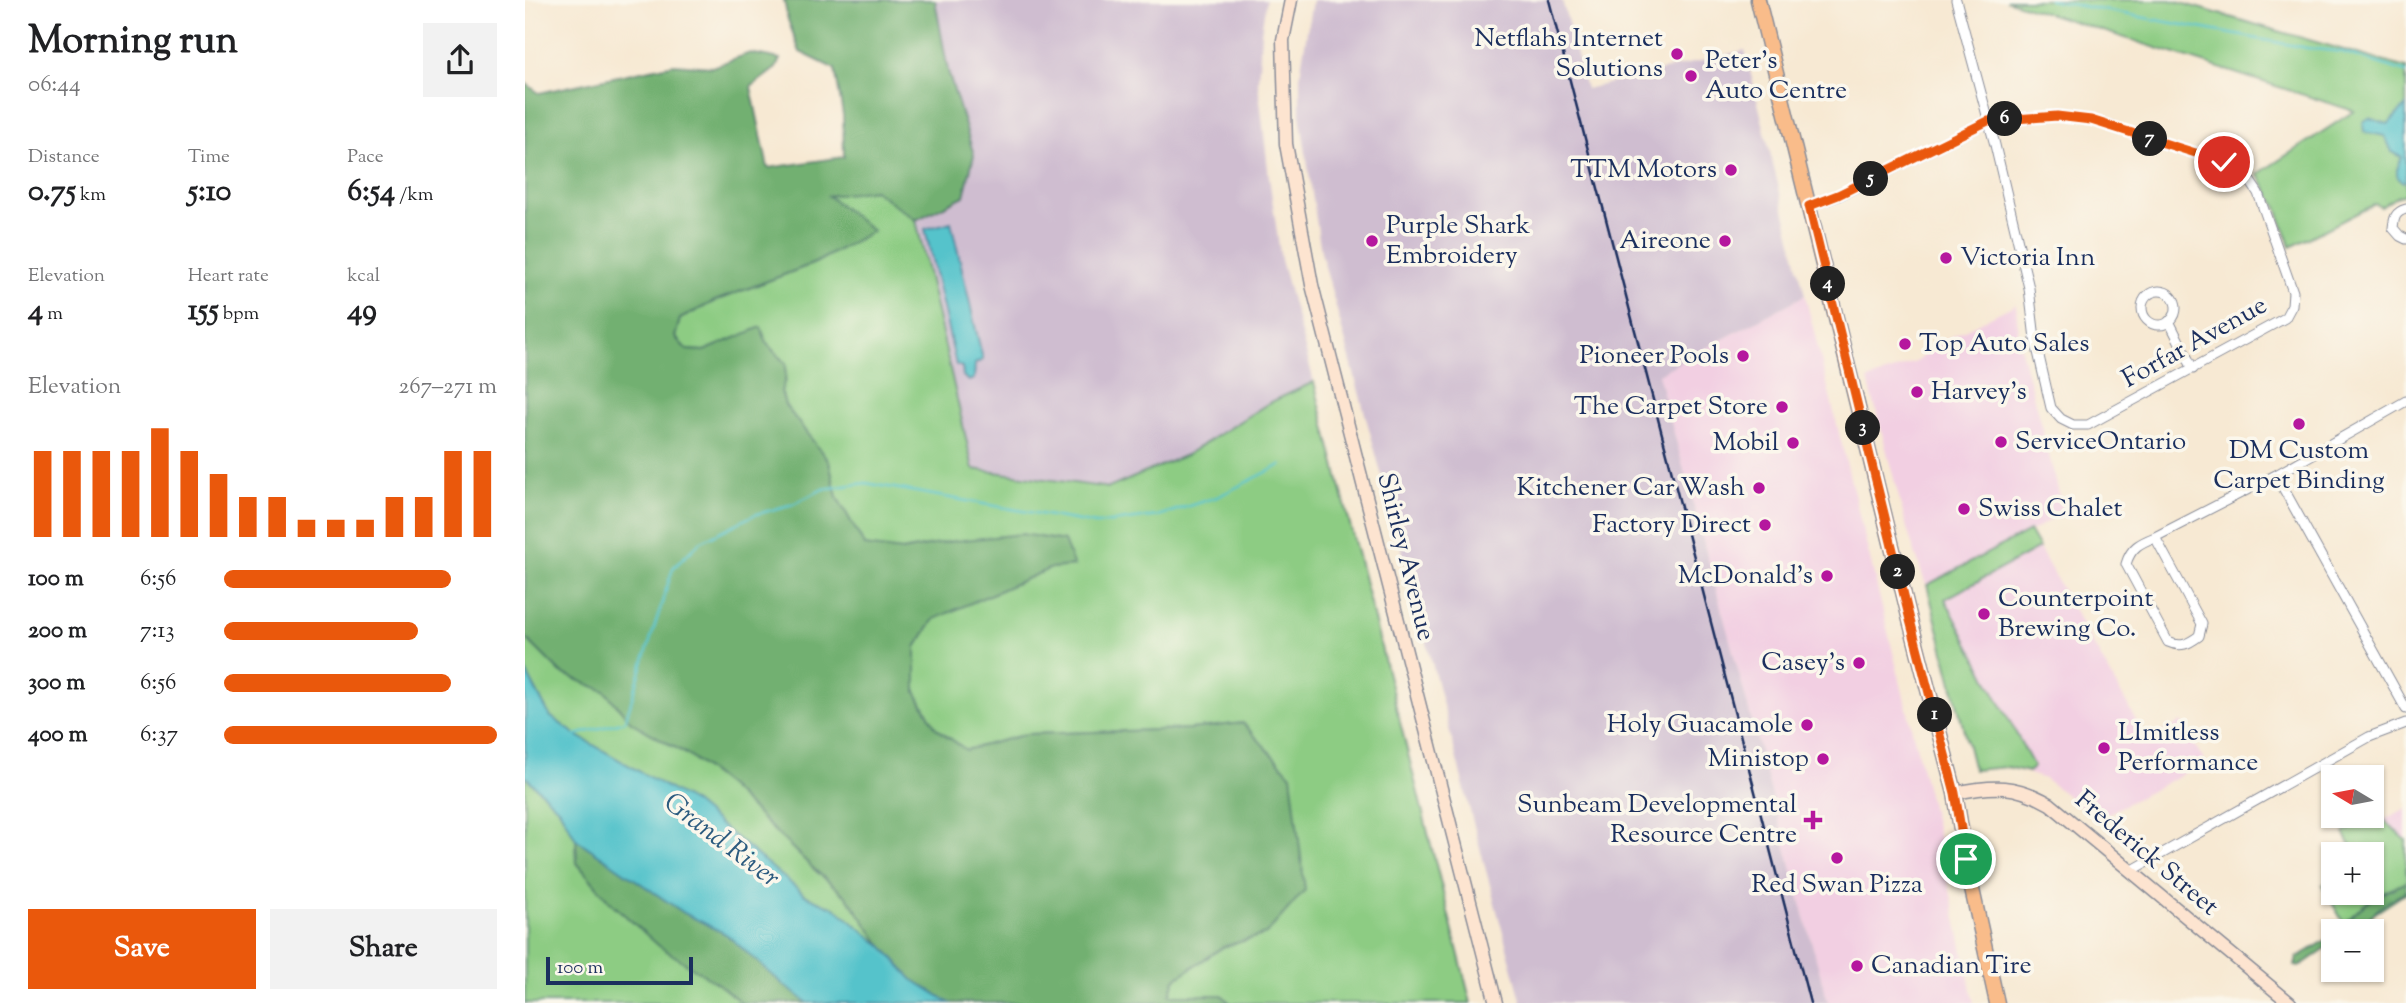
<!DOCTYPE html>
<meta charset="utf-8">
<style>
:root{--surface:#fff;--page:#f2f2f2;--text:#202124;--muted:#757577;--accent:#ea580c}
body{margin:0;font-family:"Sorts Mill Goudy",serif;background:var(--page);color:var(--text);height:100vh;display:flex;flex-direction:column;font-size:26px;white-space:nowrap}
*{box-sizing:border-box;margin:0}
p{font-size:23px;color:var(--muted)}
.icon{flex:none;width:38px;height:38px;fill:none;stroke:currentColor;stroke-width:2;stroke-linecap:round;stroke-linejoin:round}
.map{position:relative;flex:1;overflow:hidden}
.sheet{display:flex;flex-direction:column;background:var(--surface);width:525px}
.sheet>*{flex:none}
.needle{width:46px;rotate:280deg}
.tools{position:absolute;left:1796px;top:765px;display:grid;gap:14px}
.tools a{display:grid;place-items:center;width:63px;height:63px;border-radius:0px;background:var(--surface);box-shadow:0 2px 5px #0004;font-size:35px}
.scale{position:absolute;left:21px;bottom:18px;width:147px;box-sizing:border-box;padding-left:7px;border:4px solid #1b2f5e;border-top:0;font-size:19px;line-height:24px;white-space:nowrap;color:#1b2f5e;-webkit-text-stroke:5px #fbf7ec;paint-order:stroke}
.pin{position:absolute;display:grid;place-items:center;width:60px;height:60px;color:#fff;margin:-30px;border:4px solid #fff;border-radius:50%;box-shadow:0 2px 7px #0007}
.km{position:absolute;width:35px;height:35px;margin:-18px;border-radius:50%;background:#222;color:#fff;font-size:19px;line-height:35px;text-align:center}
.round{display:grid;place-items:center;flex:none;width:74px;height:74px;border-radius:0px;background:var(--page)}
.overview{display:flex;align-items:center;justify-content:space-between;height:119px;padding:0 28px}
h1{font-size:38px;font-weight:800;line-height:52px}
.stats{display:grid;grid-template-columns:repeat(3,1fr);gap:10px;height:119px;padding:7px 28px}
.stats div{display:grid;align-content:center}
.stats b{font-size:30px;font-weight:800}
.stats small{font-size:19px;font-weight:400}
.stats p{font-size:19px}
.chart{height:196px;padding:14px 28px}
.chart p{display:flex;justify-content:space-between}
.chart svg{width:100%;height:126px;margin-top:7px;stroke:var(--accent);stroke-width:6}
.cta{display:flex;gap:14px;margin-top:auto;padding:14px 28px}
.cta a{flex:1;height:80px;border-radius:0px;background:var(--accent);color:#fff;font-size:28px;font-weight:800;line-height:80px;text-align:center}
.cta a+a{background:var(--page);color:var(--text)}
ul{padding:0 28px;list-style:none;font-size:23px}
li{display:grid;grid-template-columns:112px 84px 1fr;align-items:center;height:52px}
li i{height:18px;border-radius:9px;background:var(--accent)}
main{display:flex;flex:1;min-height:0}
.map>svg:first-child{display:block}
</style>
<main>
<section class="sheet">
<div class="overview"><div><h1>Morning run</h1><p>06:44</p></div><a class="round"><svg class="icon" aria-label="share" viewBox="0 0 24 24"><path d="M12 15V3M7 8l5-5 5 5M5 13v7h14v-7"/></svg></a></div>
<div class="stats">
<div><p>Distance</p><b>0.75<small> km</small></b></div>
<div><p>Time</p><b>5:10</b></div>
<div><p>Pace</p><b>6:54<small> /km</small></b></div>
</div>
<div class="stats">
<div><p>Elevation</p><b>4<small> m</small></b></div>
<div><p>Heart rate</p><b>155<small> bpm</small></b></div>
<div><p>kcal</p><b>49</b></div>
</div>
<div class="chart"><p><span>Elevation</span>267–271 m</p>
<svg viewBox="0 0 160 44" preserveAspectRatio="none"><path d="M5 44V14M15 44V14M25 44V14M35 44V14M45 44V6M55 44V14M65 44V22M75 44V30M85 44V30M95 44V38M105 44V38M115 44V38M125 44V30M135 44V30M145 44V14M155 44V14"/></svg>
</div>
<ul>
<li><b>100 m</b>6:56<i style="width:83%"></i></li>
<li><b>200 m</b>7:13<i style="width:71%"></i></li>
<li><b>300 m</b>6:56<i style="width:83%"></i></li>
<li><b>400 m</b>6:37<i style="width:100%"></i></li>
</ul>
<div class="cta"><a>Save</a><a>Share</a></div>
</section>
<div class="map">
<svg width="1881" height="1003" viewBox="0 0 1881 1003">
<rect width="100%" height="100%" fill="#fbf7ec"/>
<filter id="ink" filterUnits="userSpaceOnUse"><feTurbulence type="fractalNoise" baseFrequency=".0143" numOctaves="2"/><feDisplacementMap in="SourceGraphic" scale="14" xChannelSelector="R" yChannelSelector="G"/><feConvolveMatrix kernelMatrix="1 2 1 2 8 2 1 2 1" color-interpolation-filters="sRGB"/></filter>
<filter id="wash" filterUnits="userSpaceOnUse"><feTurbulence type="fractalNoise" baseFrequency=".00686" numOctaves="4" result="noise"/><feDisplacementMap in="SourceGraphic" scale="28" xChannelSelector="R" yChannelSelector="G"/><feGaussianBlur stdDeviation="1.57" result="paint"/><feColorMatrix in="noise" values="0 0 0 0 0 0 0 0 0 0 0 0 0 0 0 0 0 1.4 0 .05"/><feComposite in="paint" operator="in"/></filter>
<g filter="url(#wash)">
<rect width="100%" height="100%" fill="#f7e9d3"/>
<path fill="#f2cfe2" d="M 1280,295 L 1415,843 L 1449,1003 L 1303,1003 L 1133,374 Z
M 1491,304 L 1494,342 L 1539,512 L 1505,532 L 1622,740 L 1656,722 L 1680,762 L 1573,819 L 1520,779 L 1482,767 L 1449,770 L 1410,612 L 1383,532 L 1343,380 L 1393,361 L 1412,344 Z
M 1881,808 L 1881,840 L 1859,820 Z"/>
<path fill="#cfbdd0" d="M 410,0 L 741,0 L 736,33 L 733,83 L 744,177 L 756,260 L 789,382 L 744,403 L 661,455 L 583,488 L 448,469 L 391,220 L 439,196 L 449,155 L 423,71 Z
M 787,0 L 1037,0 L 1061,89 L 1220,50 L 1280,295 L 1133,374 L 1303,1003 L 997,1003 L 949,826 L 896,620 L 796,252 L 775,114 L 775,75 Z"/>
<path fill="#8dcc83" stroke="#547e70" stroke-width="2" d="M 1481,0 L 1646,0 L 1881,68 L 1881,194 L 1871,197 L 1856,207 L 1850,204 L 1766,247 L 1751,205 L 1733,174 L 1829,111 Z
M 349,190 L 391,220 L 448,469 L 584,488 L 661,455 L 744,403 L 789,382 L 946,1003 L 705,1003 L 697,995 L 645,996 L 650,979 L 698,947 L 741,934 L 718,723 L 665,729 L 502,734 L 441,750 L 411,728 L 391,692 L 391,647 L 409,619 L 526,568 L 549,566 L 429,541 L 377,551 L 340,547 L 312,497 L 304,462 L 260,405 L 256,391 L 260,380 L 261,364 L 242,344 L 236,328 L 179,351 L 162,350 L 150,337 L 155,319 L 190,301 L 290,263 L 347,231 L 302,196 Z
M 1504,531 L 1514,548 L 1420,599 L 1509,767 L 1503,772 L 1482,767 L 1449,770 L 1402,585 Z
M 0,637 L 36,673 L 80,691 L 106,722 L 164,756 L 204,787 L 290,870 L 322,897 L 358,947 L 310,908 L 281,896 L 169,803 L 51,735 L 25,716 L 0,670 Z
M 0,776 L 34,809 L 51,839 L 52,863 L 217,1003 L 0,1003 Z
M 1846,789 L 1855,805 L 1859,820 L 1881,840 L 1881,893 L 1823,931 L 1797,885 L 1808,879 L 1808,892 L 1846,892 L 1846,854 L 1831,854 L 1819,833 L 1848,817 Z"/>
<path fill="#72b071" stroke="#467068" stroke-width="2" d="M 259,0 L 410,0 L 423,71 L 449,155 L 439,196 L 391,220 L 349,190 L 303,196 L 348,231 L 290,263 L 190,301 L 155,319 L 150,337 L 162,350 L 179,351 L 236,327 L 242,344 L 261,364 L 260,380 L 256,391 L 260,405 L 304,462 L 312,497 L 340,546 L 377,551 L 429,541 L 497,534 L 539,541 L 549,566 L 526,568 L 409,619 L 391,647 L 391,692 L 411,728 L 441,750 L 502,734 L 665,729 L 718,723 L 766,775 L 780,890 L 741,934 L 698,947 L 650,979 L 645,995 L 697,995 L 705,1003 L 425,1003 L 387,979 L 358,947 L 322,897 L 290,870 L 204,787 L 164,755 L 106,722 L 80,691 L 36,673 L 0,637 L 0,83 L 14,93 L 149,64 L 187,67 L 225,53 L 255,59 L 251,68 L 226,87 L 243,168 L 319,157 L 318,115 L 310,69 L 275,52 L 263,20 Z
M 51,839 L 159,913 L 201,934 L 260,986 L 283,1003 L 217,1003 L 193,984 L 134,946 L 84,901 L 52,863 Z
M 1881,882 L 1881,892 C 1875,895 1867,899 1861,903 C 1845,914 1836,931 1815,931 C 1831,906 1854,894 1881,882 Z
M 1808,936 L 1808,943 L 1774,967 L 1770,966 L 1772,958 Z"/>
<path fill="#55c3cb" stroke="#387994" stroke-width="2" d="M 1881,106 L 1881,180 L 1878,182 L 1872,177 L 1872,169 L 1877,157 L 1867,152 L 1860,136 L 1839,132 L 1838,122 L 1844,118 L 1863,124 Z
M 426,222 L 458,360 L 450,364 L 449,379 L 443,381 L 438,376 L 437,367 L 431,365 L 400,229 Z
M 0,670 L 25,716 L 51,735 L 169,803 L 281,896 L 310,908 L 358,947 L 387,979 L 425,1003 L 283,1003 L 260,986 L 201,934 L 159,913 L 51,839 L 34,809 L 0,776 Z"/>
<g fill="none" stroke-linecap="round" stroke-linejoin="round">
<path stroke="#55c3cb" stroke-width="2.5" d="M 1524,0 L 1782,48 L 1817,52 L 1881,72
M 51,735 L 100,721 L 148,568 L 175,542 L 229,515 L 268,504 L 298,489 L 341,483 L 571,524 L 633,516 L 692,497 L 756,465"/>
</g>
</g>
<g filter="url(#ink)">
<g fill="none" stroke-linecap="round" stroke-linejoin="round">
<g stroke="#898c98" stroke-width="11">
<path id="minor" d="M 1284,206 L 1313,196 L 1463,121 L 1532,116 L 1566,120 L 1699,162 L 1725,181 L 1733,193 L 1768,292 L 1767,305 L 1760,318 L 1563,425 L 1548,425 L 1536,419 L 1526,408 L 1510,339 L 1504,288 L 1470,145 L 1431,0
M 1881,209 C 1870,212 1869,218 1868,228 L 1875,236 L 1881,239
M1617 308a17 17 0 1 1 34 0a17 17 0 1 1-34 0Z
M 1644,321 L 1668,369
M 1751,475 L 1881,709
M 1630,537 L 1677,624 L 1674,636 C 1663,644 1656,648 1643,642 L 1601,564 C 1606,547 1615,543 1630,537 L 1751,475 L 1881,401
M 1606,871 L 1844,737 L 1881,723"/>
</g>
<g stroke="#898c98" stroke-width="15">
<path id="secondary" d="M 766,0 L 758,40 L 761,144 L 787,285 L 971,1003
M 1430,793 C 1469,785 1490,784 1525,804 L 1765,1003"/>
</g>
<g stroke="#898c98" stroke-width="17">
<path id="primary" d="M 1233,0 L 1385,620 L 1430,793 L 1443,871 L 1472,1003"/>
</g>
<use href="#minor" stroke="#fff" stroke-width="9"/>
<use href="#secondary" stroke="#fde4d0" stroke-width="12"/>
<use href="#primary" stroke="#f9bc8a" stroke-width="14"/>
<path stroke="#1b2f5e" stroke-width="2.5" d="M 1024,0 L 1285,1003"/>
</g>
</g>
<g fill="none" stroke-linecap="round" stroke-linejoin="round" filter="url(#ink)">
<g stroke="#fff" stroke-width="14">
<path id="route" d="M 1441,859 L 1430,793 L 1385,620 L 1284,206 L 1313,195 L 1463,121 L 1532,116 L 1566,120 L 1699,162"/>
</g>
<use href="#route" stroke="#ea580c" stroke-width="9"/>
</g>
<g fill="#b5179e" stroke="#fbf7ec" stroke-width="2.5">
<circle cx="1152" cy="54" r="7"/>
<circle cx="1166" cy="76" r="7"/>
<circle cx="1206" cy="170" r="7"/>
<circle cx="847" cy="241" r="7"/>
<circle cx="1200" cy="241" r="7"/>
<circle cx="1421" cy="258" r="7"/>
<circle cx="1380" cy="344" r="7"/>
<circle cx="1218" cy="356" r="7"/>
<circle cx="1392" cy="392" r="7"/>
<circle cx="1257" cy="407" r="7"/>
<circle cx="1774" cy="424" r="7"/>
<circle cx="1476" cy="442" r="7"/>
<circle cx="1268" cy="443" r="7"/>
<circle cx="1234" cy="488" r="7"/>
<circle cx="1439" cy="509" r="7"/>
<circle cx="1240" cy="525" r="7"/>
<circle cx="1302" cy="576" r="7"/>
<circle cx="1459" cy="614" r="7"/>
<circle cx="1334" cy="663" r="7"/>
<circle cx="1282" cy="725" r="7"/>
<circle cx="1579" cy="748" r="7"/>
<circle cx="1298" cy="759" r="7"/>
<path d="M1284.5 809.5h7v7h7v7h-7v7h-7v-7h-7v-7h7z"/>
<circle cx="1312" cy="858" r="7"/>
<circle cx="1332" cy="966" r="7"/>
</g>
<g text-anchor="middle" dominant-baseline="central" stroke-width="7" stroke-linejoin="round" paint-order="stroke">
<g font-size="26" fill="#1b2f5e" stroke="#fbf7ec" text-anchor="end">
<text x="1138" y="39">Netflahs Internet<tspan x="1138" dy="30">Solutions</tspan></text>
<text x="1180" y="61" text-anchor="start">Peter's<tspan x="1180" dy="30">Auto Centre</tspan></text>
<text x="1192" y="170">TTM Motors</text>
<text x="861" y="226" text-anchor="start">Purple Shark<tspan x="861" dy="30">Embroidery</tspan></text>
<text x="1186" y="241">Aireone</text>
<text x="1435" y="258" text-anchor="start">Victoria Inn</text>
<text x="1394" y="344" text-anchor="start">Top Auto Sales</text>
<text x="1204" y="356">Pioneer Pools</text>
<text x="1406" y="392" text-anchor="start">Harvey's</text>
<text x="1243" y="407">The Carpet Store</text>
<text x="1490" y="442" text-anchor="start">ServiceOntario</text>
<text x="1254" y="443">Mobil</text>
<text x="1774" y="451" text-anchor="middle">DM Custom<tspan x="1774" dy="30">Carpet Binding</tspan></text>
<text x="1220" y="488">Kitchener Car Wash</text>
<text x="1453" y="509" text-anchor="start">Swiss Chalet</text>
<text x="1226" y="525">Factory Direct</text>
<text x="1288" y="576">McDonald's</text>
<text x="1473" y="599" text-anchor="start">Counterpoint<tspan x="1473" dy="30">Brewing Co.</tspan></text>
<text x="1320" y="663">Casey's</text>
<text x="1268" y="725">Holy Guacamole</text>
<text x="1593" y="733" text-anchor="start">LImitless<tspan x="1593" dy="30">Performance</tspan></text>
<text x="1284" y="759">Ministop</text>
<text x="1272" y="805">Sunbeam Developmental<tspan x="1272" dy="30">Resource Centre</tspan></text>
<text x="1312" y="885" text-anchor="middle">Red Swan Pizza</text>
<text x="1346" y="966" text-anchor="start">Canadian Tire</text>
</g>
<g font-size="26" fill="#1b2f5e" stroke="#fbf7ec">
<text transform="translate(1670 343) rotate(-29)">Forfar Avenue</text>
<text transform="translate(880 557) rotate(76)">Shirley Avenue</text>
<text transform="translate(1621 854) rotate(40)">Frederick Street</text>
</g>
<g font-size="28" font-style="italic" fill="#2c5b7f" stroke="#fbf7ec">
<text transform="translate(196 841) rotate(37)">Grand River</text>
</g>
</g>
</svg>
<div class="tools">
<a><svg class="needle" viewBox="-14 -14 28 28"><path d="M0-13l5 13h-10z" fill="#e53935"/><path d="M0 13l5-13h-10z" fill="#757577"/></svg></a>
<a>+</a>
<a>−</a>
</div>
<div class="scale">100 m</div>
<div class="pin" style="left:1441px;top:859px;background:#1e9e55"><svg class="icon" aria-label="arrive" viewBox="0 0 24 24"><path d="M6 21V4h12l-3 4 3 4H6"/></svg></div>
<div class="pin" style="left:1699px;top:162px;background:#d93025"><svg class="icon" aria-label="check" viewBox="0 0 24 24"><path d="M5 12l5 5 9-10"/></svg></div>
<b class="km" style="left:1410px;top:715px">1</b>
<b class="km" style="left:1373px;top:572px">2</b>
<b class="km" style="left:1338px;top:428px">3</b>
<b class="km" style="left:1303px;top:284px">4</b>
<b class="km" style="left:1346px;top:179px">5</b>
<b class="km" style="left:1480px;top:119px">6</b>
<b class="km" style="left:1625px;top:139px">7</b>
</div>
</main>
